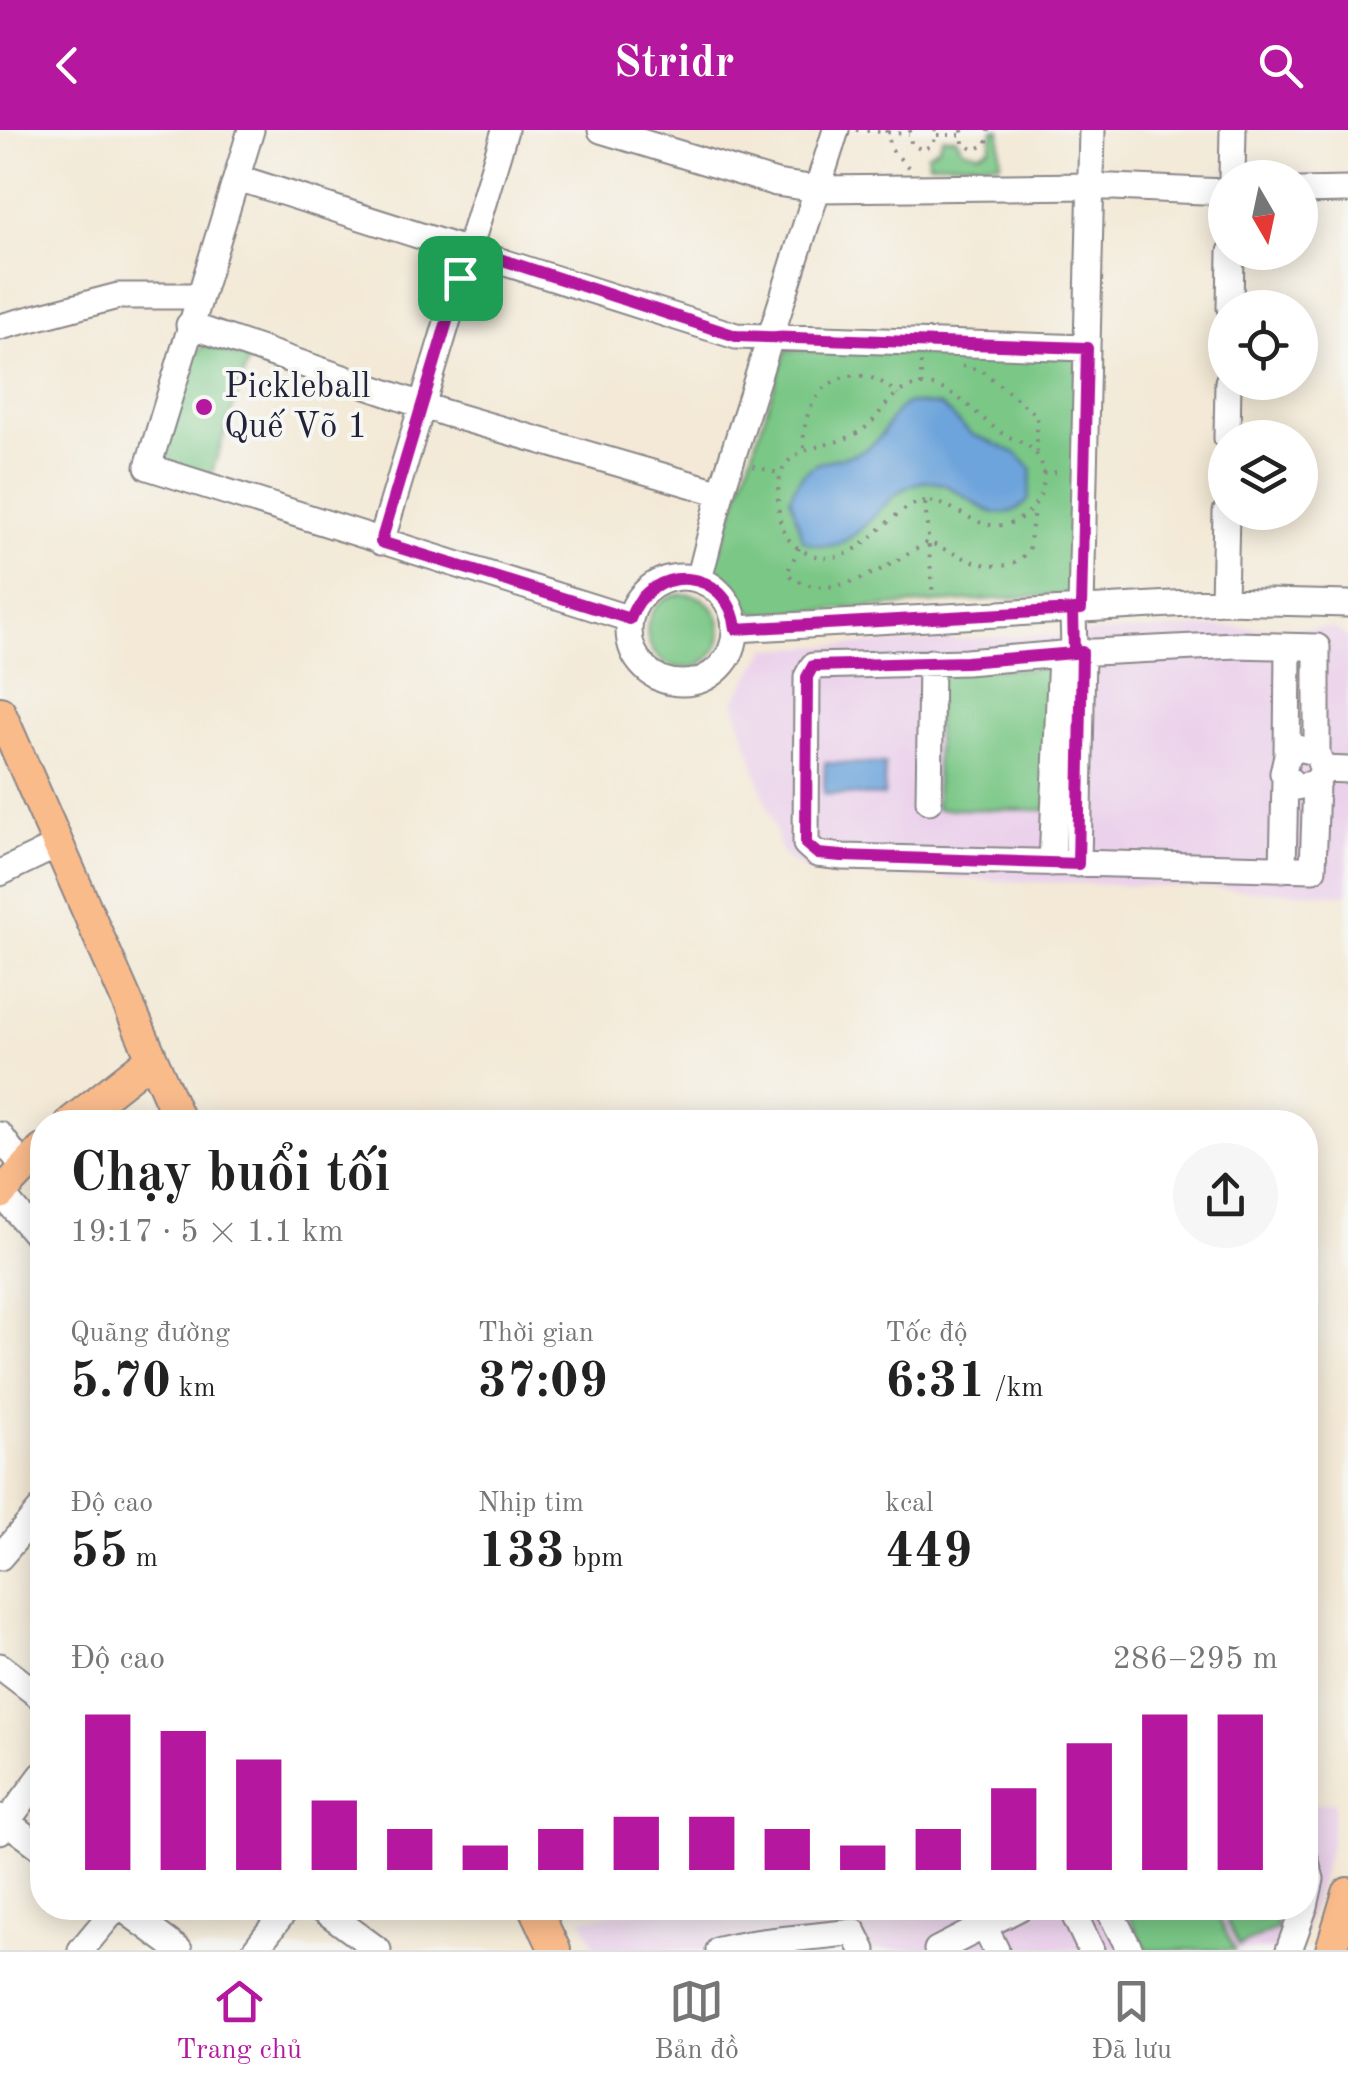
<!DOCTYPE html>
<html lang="vi">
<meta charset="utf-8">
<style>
:root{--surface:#fff;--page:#f6f6f6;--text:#222;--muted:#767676;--line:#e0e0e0;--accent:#b5179e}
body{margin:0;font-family:"Old Standard TT",serif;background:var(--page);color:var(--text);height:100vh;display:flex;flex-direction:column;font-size:38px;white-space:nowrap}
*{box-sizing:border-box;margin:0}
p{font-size:32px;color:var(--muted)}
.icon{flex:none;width:55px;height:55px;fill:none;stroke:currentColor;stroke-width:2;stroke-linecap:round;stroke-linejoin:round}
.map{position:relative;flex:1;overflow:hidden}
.details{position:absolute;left:30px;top:980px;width:1288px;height:810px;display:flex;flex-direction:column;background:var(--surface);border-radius:40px;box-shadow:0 5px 25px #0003}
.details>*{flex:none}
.needle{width:65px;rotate:171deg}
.tools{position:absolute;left:1208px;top:30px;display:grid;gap:20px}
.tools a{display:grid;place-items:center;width:110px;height:110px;border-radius:50%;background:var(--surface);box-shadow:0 5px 25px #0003;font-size:50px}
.pin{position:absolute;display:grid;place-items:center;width:85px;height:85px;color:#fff;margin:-42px;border-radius:20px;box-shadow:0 5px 15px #0006}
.round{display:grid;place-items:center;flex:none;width:105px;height:105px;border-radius:52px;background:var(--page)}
.overview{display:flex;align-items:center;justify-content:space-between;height:170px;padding:0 40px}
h1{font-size:55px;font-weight:700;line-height:75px}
.figures{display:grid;grid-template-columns:repeat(3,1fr);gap:15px;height:170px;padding:10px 40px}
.figures div{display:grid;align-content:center}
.figures b{font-size:50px;font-weight:700}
.figures small{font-size:28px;font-weight:400}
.figures p{font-size:28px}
.chart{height:280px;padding:20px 40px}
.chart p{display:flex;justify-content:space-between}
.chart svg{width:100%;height:180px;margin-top:10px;stroke:var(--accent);stroke-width:6}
header{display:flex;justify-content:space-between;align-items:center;height:130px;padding:0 40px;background:var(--accent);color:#fff;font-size:45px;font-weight:700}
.menu{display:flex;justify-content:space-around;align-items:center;height:140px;border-top:2px solid var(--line);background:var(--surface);font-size:28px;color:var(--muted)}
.menu a{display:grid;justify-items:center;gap:5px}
.menu .active{color:var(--accent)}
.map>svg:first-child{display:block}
</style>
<header><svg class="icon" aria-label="back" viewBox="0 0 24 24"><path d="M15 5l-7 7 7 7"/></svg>Stridr<svg class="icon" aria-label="search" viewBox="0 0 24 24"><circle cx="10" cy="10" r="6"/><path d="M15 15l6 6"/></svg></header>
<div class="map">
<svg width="1348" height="1820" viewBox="0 0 1348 1820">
<rect width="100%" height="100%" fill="#f6f6f2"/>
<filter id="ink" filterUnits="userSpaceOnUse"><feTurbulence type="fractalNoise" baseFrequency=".01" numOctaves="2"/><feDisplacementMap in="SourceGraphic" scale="20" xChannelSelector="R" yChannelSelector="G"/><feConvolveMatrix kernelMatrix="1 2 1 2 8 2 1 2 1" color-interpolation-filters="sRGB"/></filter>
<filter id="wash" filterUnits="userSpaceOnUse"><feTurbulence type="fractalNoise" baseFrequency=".0048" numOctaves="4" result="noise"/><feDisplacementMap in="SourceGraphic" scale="40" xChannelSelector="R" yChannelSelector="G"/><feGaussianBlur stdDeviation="2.25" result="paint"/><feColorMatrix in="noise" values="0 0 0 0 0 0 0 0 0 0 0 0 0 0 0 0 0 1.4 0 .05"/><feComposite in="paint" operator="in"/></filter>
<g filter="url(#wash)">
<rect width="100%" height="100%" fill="#f3e9d6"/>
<path fill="#ebd1eb" d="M 1213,497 L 1334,498 L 1348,509 L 1348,764 L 811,743 L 783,725 L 734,571 L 767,519 Z
M 1334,1671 L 1331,1714 L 1299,1820 L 596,1820 L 582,1789 L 655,1778 L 1305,1778 L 1305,1676 Z"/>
<path fill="#7ac786" stroke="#4e7460" stroke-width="2.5" d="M 993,0 L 1000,0 L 1001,33 L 929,33 L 927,24 L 939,17 L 943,7 L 956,8 L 963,19 L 979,23 L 990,18 Z
M 204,215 L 249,229 L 210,348 L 169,336 L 161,324 L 191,228 Z
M 786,220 L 1074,227 L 1078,236 L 1070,464 L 759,485 L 745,477 L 713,442 Z
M647 501a37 37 0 1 1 74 0a37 37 0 1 1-74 0Z
M 937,538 L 1050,539 L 1048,680 L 936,679 Z
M 1125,1778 L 1214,1778 L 1235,1820 L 1146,1820 Z
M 1221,1778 L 1269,1778 L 1278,1798 L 1239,1816 Z"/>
<path fill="#6da4db" stroke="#48638b" stroke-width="2.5" d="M 911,273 L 941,276 L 971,304 L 1016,323 L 1032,340 L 1028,371 C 986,411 962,341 918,353 C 875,364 856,437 803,410 L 790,367 C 809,316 844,338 874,313 C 889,300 890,278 911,273 Z
M 825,633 L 885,634 L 884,666 L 824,664 Z"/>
</g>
<g filter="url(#ink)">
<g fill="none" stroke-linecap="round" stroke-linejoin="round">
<g stroke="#8a8688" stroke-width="29">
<path id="minor" d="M 251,0 L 148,337 L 630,489
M 601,0 L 776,53 L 817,59 L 1091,56 L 1225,62
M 238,48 L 736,206 L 1087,218
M 1232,48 L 1233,0
M 1300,61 L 1348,60
M 1230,178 L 1231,122
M 189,195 L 445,283 L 721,363
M 0,197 L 118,166 L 198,166
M 1227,308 L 1228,252
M 381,412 L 505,0
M629 500a53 53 0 1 1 106 0a53 53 0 1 1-106 0Z
M 699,450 L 721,363 L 836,0
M 1224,471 L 1226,382
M 1081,479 L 1092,0
M 1073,480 L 1074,523 L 1236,515 L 1317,517 L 1317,623
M 736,499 L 1224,471 L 1348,474
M 1074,523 L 966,532 L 813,536 L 807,547 L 806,714 L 817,724 L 843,727 L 1313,739 L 1316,653
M 1287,625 L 1298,618 L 1317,623 L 1323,641 L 1316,653 L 1296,657 L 1283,643 L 1287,625 L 1288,517
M 1323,639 L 1348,640
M 929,671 L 931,532
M 1052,733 L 1061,524
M 1078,734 L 1082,522
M 1283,739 L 1285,649
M 0,743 L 58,715
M 0,1005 L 24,1038
M 1,1063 L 42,1112
M 0,1427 L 42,1378
M 0,1536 L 42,1568
M 0,1687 L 42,1718
M 0,1701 L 42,1645
M 1305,1728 L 1311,1749 L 1305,1776
M 122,1778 L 179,1820
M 321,1778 L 378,1820
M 1071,1778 L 1091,1820
M 1108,1778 L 1130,1820
M 984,1796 L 1019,1778
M 81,1820 L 116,1778
M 255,1820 L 287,1778
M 719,1820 C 765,1809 807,1808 854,1802 L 863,1820
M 937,1820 L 984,1796 L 996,1820
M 1289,1820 L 1304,1778"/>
</g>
<g stroke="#8a8688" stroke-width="34">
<path id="major" d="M 0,582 L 180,992
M 71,992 L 152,928
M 0,1064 L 42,1020
M 535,1778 L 555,1820
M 1331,1820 L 1348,1763"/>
</g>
<path stroke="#8a8688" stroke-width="4" stroke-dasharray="2.5 8" stroke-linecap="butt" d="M 856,0 L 909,4
M 886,0 L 892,20 L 909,38
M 910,0 L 911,14 L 922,20 L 934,14 L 935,0
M 962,0 L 963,13 L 974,20 L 987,14 L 988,0
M 937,5 L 960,5
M 962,236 L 981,240 L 1037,285 L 1037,328
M 921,256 L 921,231
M 804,318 C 799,261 851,219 898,265
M 753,336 L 781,344
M 1043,343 L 1063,342
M 925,371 C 882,379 859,446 807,423 C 789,415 780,401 779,382 C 770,302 825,328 865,298 C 884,284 889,256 924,255 C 957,255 980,292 1007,306 C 1013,309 1022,311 1027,315 C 1061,340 1039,390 1002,395 C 973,399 954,371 925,371 L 933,467
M 799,418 L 787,443 C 827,480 892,433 928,412 C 958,424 1006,455 1029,419 L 1034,380"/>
<use href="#minor" stroke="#fff" stroke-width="25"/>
<use href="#major" stroke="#fabb8b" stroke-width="30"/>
</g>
</g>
<g fill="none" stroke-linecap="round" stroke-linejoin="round" filter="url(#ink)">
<g stroke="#fff" stroke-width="20">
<path id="route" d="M 460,148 L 381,412 L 630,489 C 650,432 729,436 736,499 L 1073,480 L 1074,523 L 966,532 L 813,536 L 807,547 L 806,714 L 818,724 L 842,726 L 1078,734 L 1082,522 L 1074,523 L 1073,480 L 1081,479 L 1087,218 L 736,206 L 469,119 L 460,148"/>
</g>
<use href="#route" stroke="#b5179e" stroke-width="12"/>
</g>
<circle fill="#b5179e" stroke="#f6f6f2" stroke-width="4" cx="204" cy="277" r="10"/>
<g text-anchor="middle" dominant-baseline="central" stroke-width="8" stroke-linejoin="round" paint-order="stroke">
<g font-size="35" fill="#22223b" stroke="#f6f6f2" text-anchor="start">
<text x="224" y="257">Pickleball<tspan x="224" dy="40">Quế Võ 1</tspan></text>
</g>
</g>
</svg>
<div class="tools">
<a><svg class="needle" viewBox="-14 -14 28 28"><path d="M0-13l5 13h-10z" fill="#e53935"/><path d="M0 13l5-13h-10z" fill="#767676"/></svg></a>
<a><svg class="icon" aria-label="locate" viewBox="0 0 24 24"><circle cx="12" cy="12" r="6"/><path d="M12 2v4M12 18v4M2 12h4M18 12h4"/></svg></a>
<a><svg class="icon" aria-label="layers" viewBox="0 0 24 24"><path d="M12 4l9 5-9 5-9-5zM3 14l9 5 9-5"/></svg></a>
</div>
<div class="pin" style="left:460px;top:148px;background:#1e9e55"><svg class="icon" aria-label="arrive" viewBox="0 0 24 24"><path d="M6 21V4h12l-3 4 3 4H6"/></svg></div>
<section class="details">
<div class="overview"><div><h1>Chạy buổi tối</h1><p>19:17 · 5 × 1.1 km</p></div><a class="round"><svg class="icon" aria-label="share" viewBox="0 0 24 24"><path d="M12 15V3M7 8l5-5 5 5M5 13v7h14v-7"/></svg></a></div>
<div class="figures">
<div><p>Quãng đường</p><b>5.70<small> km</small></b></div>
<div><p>Thời gian</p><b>37:09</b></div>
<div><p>Tốc độ</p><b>6:31<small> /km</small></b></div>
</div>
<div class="figures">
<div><p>Độ cao</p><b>55<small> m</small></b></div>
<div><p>Nhịp tim</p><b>133<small> bpm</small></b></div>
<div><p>kcal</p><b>449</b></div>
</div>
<div class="chart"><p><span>Độ cao</span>286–295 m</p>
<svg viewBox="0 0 160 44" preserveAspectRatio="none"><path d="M5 44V6M15 44V10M25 44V17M35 44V27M45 44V34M55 44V38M65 44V34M75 44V31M85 44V31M95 44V34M105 44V38M115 44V34M125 44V24M135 44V13M145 44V6M155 44V6"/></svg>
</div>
</section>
</div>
<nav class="menu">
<a class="active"><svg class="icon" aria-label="home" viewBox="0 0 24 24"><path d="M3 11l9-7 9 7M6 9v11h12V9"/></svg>Trang chủ</a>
<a><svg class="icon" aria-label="map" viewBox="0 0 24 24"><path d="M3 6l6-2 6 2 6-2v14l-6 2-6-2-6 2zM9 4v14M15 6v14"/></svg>Bản đồ</a>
<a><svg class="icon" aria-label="saved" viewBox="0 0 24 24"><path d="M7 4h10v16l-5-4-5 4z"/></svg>Đã lưu</a>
</nav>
